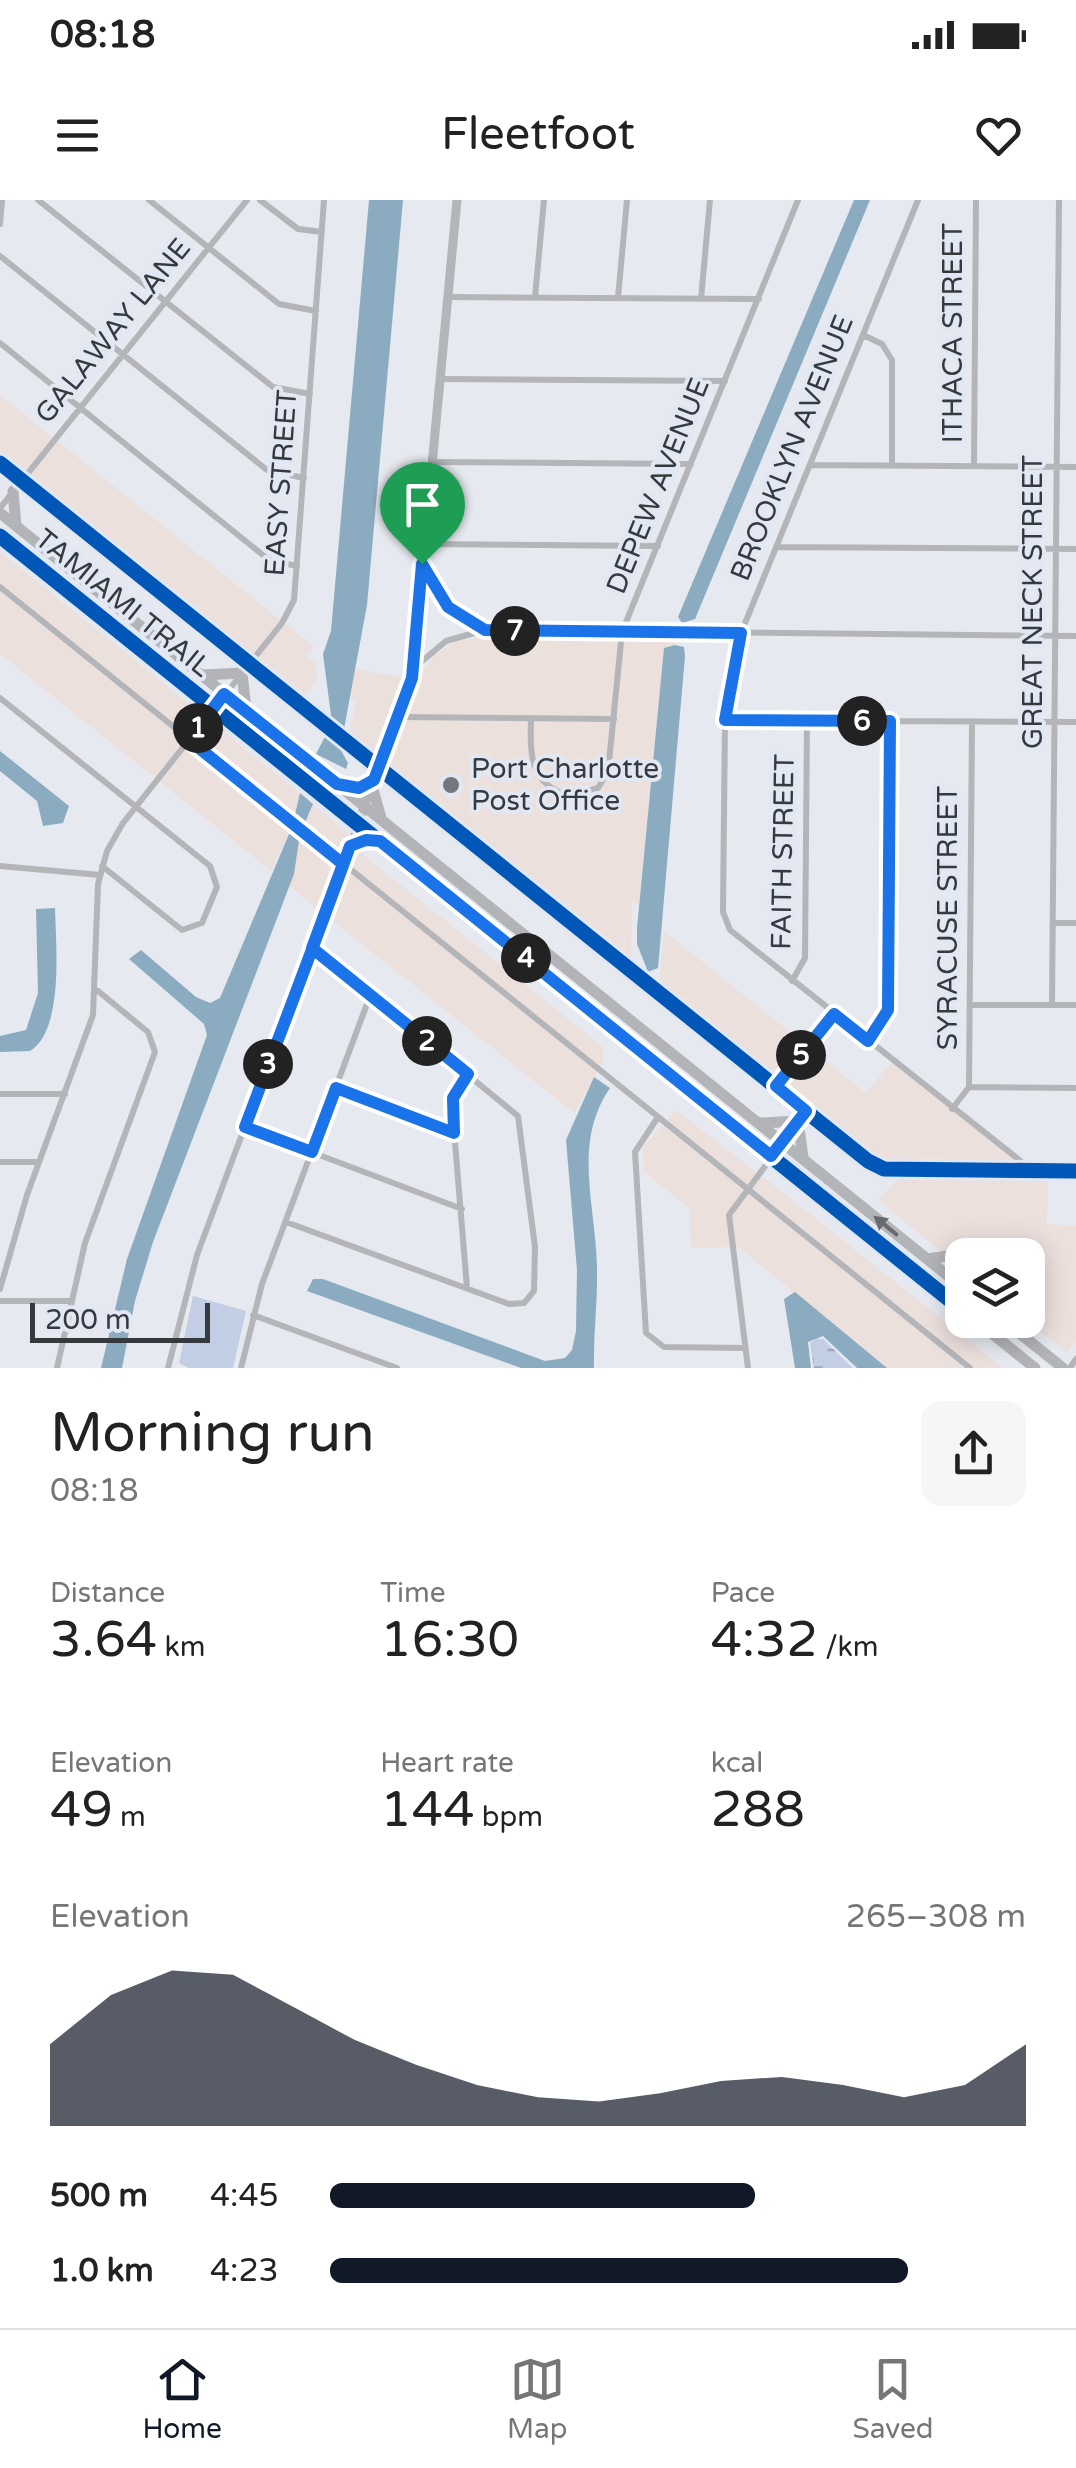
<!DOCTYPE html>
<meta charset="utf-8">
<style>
:root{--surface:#fff;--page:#f6f6f6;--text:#222;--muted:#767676;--line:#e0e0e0;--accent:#111827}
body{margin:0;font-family:"Varela Round",sans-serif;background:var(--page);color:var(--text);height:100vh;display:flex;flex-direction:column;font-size:38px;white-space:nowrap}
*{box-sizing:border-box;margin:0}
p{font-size:32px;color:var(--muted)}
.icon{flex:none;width:55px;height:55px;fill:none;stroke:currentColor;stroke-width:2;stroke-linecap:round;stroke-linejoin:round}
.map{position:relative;height:1168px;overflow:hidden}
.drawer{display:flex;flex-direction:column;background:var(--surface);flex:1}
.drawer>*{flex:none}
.buttons{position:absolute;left:945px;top:1038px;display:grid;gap:20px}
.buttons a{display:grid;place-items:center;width:100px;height:100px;border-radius:20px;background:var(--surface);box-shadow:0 5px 25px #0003;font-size:50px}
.scale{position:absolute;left:30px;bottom:25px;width:180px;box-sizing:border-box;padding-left:10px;border:5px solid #36393d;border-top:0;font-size:28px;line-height:35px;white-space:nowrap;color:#36393d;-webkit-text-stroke:8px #e2e8f3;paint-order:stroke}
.pin{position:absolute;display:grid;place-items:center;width:85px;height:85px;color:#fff;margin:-102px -42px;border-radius:50% 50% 50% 0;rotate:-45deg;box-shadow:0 0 10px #0007}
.pin .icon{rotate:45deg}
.km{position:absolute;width:50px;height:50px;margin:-25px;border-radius:50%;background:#222;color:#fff;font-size:28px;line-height:50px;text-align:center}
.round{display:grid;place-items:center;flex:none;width:105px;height:105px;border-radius:20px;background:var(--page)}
.summary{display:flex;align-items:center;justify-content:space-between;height:170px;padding:0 50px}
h1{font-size:55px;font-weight:600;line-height:75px}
.metrics{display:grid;grid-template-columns:repeat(3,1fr);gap:15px;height:170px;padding:10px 50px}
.metrics div{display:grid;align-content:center}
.metrics b{font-size:50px;font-weight:600}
.metrics small{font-size:28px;font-weight:400}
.metrics p{font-size:28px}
.chart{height:280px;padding:20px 50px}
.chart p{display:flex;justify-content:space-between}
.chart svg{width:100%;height:180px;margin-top:10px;fill:var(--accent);opacity:.7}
ul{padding:0 50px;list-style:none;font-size:32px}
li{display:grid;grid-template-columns:160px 120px 1fr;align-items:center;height:75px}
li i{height:25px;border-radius:12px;background:var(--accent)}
.status{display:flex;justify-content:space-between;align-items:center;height:70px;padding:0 50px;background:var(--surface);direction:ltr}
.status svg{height:28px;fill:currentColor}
header{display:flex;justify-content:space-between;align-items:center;height:130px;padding:0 50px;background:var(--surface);font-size:45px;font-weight:600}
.tab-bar{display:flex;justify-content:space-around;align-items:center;height:140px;border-top:2px solid var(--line);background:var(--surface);font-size:28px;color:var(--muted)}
.tab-bar a{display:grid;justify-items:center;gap:5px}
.tab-bar .active{color:var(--accent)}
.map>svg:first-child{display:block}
</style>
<div class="status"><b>08:18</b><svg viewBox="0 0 49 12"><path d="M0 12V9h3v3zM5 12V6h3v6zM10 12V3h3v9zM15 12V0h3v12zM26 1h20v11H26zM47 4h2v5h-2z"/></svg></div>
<header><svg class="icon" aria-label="menu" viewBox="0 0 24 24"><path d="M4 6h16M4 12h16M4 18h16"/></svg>Fleetfoot<svg class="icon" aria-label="heart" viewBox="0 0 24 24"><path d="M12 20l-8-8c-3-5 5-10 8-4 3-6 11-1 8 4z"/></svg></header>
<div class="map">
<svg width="1076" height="1168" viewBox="0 0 1076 1168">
<defs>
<pattern id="wetland-marsh" width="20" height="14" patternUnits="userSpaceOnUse" patternTransform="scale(2.5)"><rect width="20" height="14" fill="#c2cee3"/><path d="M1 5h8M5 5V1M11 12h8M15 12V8" fill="none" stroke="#9ea8b9"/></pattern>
</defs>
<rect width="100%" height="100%" fill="#e6e9ef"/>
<path fill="#ece0dd" d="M 0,195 L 313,446 L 306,457 L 314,462 L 318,479 L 302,499 L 0,255 Z
M 0,352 L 300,593 L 292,627 L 271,671 L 0,454 Z
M 497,434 L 676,436 L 675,445 L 664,448 L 639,704 L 632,701 L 631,763 L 348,534 L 356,503 L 349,494 L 353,469 L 417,479 L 435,455 L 454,442 Z
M 313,604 L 364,647 L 363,655 L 603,847 L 603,862 L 574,913 L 289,686 L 300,634 Z
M 664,731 L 866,893 L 895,858 L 1027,963 L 887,961 L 867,953 L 659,785 Z
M 676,910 L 781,991 L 1003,1168 L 887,1168 L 738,1047 L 691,1048 L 689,1008 L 644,972 L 642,947 Z
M 901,976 L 1048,977 L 1047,1024 L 1076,1026 L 1076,1142 L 1067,1153 L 1026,1120 L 1028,1055 L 962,1055 L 962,1068 L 878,1000 Z"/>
<path fill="url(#wetland-marsh)" d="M 816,1139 L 823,1139 L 853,1168 L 814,1168 L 810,1143 Z"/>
<path fill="#c2cee3" d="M 193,1096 L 246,1111 L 233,1168 L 189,1168 L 179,1163 Z"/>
<path fill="#8babc1" d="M 369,0 L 403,0 L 367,405 L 344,529 L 336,541 L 348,563 L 346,569 L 316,554 L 332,523 L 323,454 L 331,431 Z
M 854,0 L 870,0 L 695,419 L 682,423 L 678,417 Z
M 675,445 L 684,447 L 685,456 L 658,768 L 648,772 L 637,744 L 637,728 L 664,448 Z
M 0,551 L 69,606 L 63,623 L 43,626 L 37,601 L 0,571 Z
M 300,593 L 313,604 L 300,634 L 294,674 L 153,1042 L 135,1101 L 122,1168 L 101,1168 L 127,1059 L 207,835 L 204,824 L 129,759 L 141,750 L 196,797 L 210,803 L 220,798 L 292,627 Z
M 55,708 C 56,746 64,830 30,851 L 0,852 L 0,836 L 26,830 L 38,793 L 36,709 Z
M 594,877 L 610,888 C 572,943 596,1006 597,1068 C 598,1101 593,1135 594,1168 L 521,1168 L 307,1091 L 313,1079 L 323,1079 L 545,1161 L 565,1158 L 572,1150 L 576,1131 L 577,1070 L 566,940 Z
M 795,1092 L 887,1168 L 857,1168 L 823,1136 L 808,1142 L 811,1168 L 795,1168 L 784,1099 Z"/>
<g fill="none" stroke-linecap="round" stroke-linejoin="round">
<path stroke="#b4b5b8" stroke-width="6" d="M 38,0 L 273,187 L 310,194
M 149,0 L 279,104 L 316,111
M 260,0 L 298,29 L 322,32
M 918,0 L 741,433 L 725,520 L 723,712 L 730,730 L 1032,970
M 0,24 L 2,0
M 0,56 L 267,270 L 304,278
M 448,97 L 759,99
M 535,97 L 544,0
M 618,98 L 627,0
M 701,99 L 710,0
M 863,135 L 882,144 L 892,160 L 892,265
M 0,143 L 269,360 L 297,366
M 440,179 L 725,181
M 433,262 L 691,264
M 0,263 L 868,961 L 884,969 L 1076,971
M 810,265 L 1076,267
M 974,266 L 976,0
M 0,308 L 247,0
M 424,344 L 658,346
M 776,347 L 1076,349
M 425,369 L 448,407 L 484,430
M 0,387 L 970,1168
M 413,469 L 446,441 L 485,430 L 1076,436
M 0,498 L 210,666 L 217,687 L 202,723 L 182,730 L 102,666
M 398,517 L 614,519
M 531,518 C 530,555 529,585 571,596 L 598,588 L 608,572 L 622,432 L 798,0
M 725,520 L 1076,522
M 0,666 L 100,675
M 1053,723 L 1076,723
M 792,781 L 805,758 L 807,520
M 970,805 L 1076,805
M 1052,805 L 1059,0
M 867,841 L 887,810 L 890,521
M 775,886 L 834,814
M 969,887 L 1076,888
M 336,888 L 454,933
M 0,894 L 65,894
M 952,909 L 969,887 L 972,522
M 658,917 L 635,952 L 646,1133 L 664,1147 L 745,1148
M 245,927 L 462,1009
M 0,962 L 39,962
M 286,1022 L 509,1104 L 524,1103 L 534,1091 L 535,1047 L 518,916 L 312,748
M 467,1088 L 452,906 L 468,874
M 0,1089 L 27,995 L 93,815 L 98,684 L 107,651 L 123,623 L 282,423 L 294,400 L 324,0
M 0,1101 L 69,1101
M 253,1115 L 397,1168
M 57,1168 L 85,1043 L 155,852 L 148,832 L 98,791
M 168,1168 L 197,1055 L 358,623
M 241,1168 L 262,1084 L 370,796
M 748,1168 L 729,1015 L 806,911
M 1070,1168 L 1076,1159"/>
<path stroke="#b4b5b8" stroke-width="9" d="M 358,623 L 412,477 L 457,0"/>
<path stroke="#b3b4b8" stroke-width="11" d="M 13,291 L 16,326
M 0,313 L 962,1087
M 0,336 L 962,1110
M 203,475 L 242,473 L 246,509
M 193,494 L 197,505 L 196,530 L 212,524 L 234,526
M 341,585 L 359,587 L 374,580
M 372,586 L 381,618
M 350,646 L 379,641
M 760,923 L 798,921 L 803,957
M 928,1059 L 953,1055 L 954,1080
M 975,1120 L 1035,1168
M 1003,1120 L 1063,1168"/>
<g stroke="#e2e8f3" stroke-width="21">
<path id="cycleway" d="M 0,263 L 868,961 L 884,969 L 1076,971
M 0,336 L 962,1110"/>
</g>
<use href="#cycleway" stroke="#0057b8" stroke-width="15"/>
</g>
<defs><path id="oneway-solid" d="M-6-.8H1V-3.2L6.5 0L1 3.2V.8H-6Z" transform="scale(2.5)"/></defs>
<use fill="#686a6e" href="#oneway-solid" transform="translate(886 1026) rotate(-141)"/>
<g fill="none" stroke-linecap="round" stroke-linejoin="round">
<g stroke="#fff" stroke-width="20">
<path id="route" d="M 422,364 L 412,478 L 374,580 L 359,588 L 337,584 L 224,494 L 189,540 L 343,664 L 312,748 L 468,874 L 453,898 L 454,933 L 336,888 L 312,952 L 245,927 C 280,834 316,741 350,646 L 366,640 L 380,641 L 771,956 L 806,911 L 776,886 L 834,814 L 868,841 L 888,810 L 890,521 L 725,520 L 741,433 L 485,430 L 448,407 L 422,364"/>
</g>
<use href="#route" stroke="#1a73e8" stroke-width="12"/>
</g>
<circle fill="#74777b" stroke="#e2e8f3" stroke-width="4" cx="451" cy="585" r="10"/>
<g text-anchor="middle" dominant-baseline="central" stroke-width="8" stroke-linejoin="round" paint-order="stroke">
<g font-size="28" fill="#36393d" stroke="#e2e8f3">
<text transform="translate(113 131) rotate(-51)">GALAWAY LANE</text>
<text transform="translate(953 133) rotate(-90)">ITHACA STREET</text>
<text transform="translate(792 248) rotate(-68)">BROOKLYN AVENUE</text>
<text transform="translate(281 283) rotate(-86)">EASY STREET</text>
<text transform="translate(658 286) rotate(-68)">DEPEW AVENUE</text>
<text transform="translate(1033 402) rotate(-90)">GREAT NECK STREET</text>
<text transform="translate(123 403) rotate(39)">TAMIAMI TRAIL</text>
<text transform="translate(783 652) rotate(-89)">FAITH STREET</text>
<text transform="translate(948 718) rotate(-90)">SYRACUSE STREET</text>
</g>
<g font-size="28" fill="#36393d" stroke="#e2e8f3" text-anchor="start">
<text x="471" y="569">Port Charlotte<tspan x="471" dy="32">Post Office</tspan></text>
</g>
</g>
</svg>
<div class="buttons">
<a><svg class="icon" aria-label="layers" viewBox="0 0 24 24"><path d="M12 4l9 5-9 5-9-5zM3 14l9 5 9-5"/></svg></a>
</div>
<div class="scale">200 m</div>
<div class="pin" style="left:422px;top:364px;background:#1e9e55"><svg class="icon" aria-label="arrive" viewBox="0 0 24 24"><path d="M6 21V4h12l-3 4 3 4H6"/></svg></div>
<b class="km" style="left:198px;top:528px">1</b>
<b class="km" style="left:427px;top:841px">2</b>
<b class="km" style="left:268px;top:864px">3</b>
<b class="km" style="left:526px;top:758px">4</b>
<b class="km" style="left:801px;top:855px">5</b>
<b class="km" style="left:862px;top:521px">6</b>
<b class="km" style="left:515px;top:431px">7</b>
</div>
<section class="drawer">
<div class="summary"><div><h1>Morning run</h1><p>08:18</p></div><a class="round"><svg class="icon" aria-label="share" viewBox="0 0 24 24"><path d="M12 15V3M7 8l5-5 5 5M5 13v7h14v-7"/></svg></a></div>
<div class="metrics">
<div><p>Distance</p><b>3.64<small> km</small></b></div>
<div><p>Time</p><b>16:30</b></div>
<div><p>Pace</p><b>4:32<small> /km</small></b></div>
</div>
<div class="metrics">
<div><p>Elevation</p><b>49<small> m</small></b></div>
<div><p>Heart rate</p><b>144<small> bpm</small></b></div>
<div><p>kcal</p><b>288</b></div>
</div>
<div class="chart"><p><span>Elevation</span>265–308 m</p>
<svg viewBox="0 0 160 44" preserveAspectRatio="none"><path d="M0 44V24L10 12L20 6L30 7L40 15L50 23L60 29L70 34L80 37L90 38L100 36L110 33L120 32L130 34L140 37L150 34L160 24V44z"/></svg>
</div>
<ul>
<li><b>500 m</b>4:45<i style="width:61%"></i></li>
<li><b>1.0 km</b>4:23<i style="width:83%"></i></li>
</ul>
</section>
<nav class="tab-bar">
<a class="active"><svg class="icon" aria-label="home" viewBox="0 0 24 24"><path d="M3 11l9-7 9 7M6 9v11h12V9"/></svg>Home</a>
<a><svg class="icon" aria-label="map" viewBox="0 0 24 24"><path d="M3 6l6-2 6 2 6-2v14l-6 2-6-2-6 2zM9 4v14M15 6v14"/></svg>Map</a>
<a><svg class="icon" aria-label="saved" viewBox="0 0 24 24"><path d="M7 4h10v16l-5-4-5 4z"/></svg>Saved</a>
</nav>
